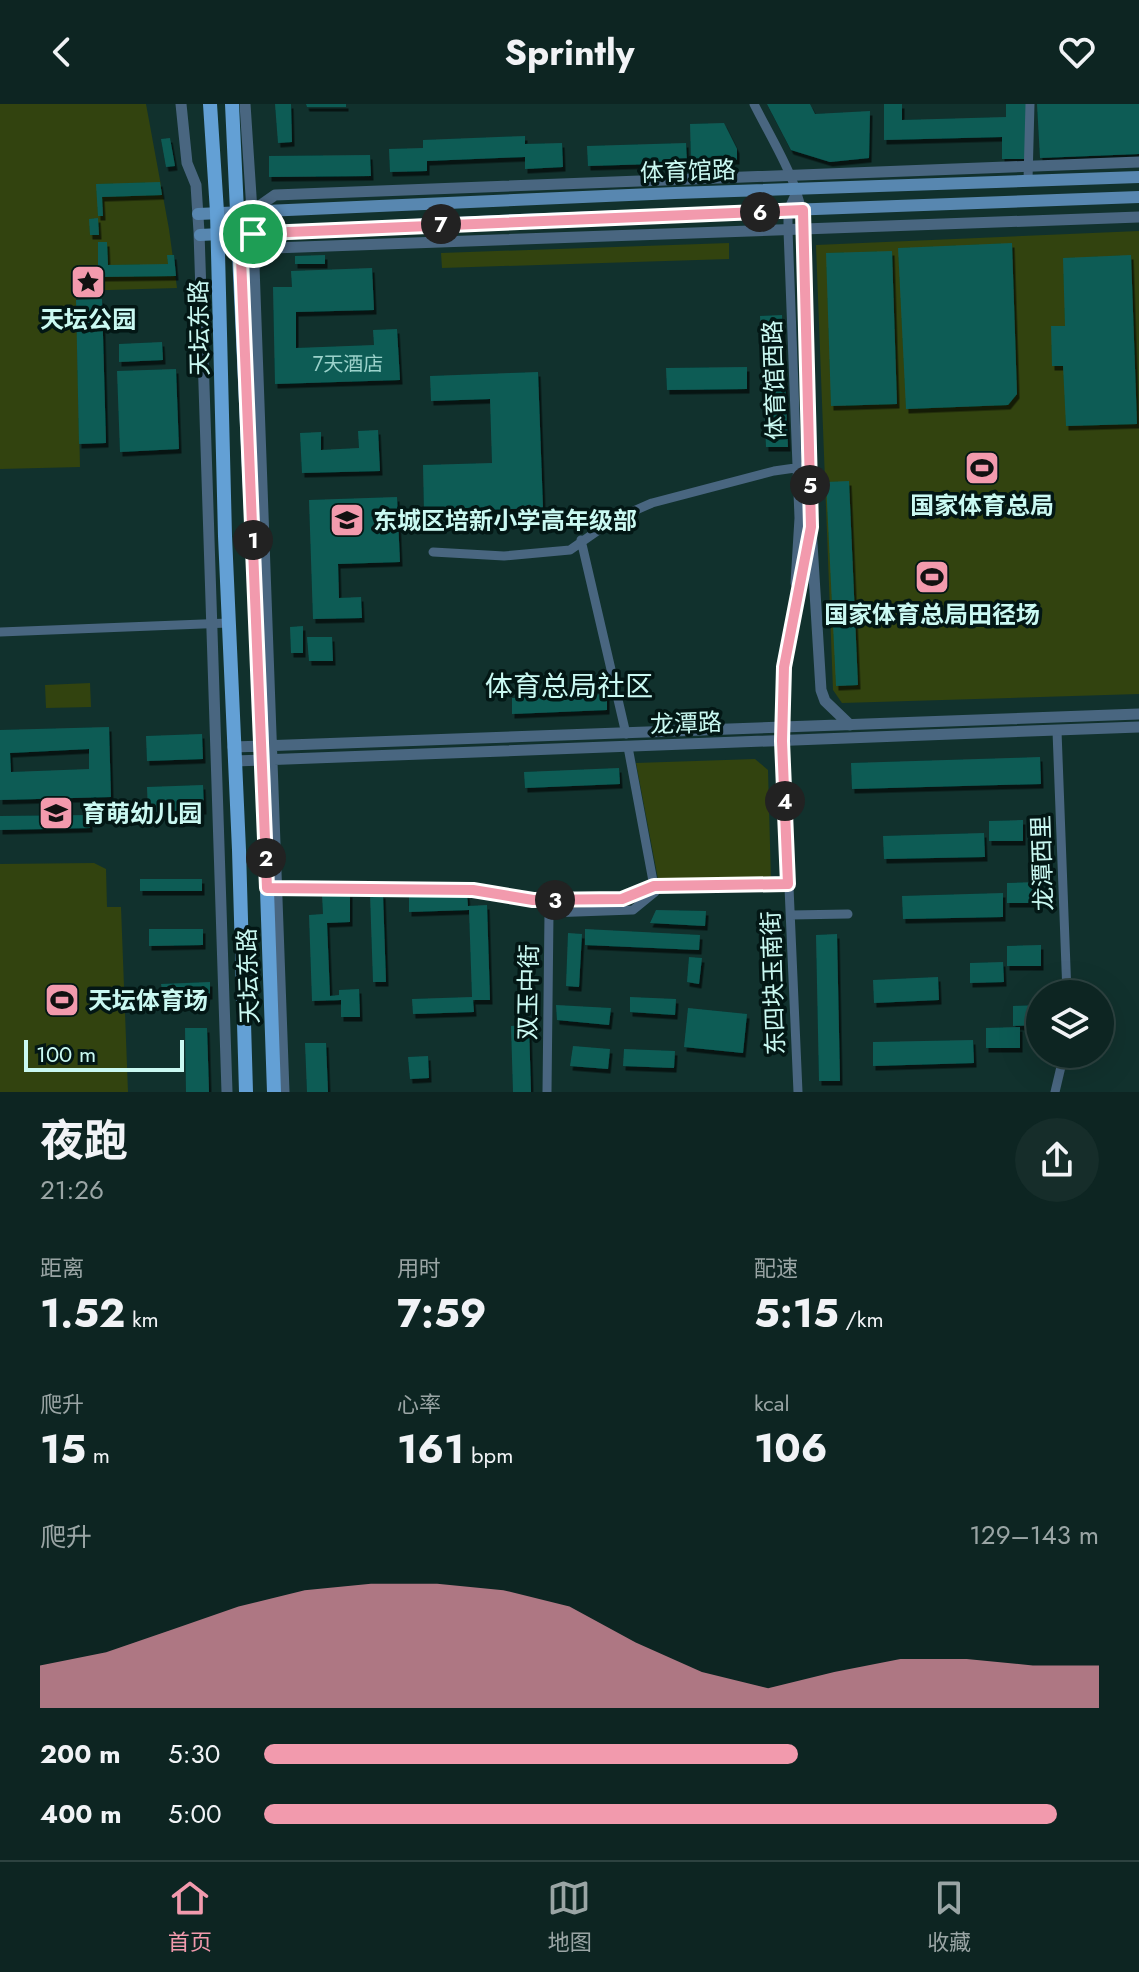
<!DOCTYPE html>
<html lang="zh">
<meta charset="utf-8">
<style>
:root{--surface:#0d2522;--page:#162d2a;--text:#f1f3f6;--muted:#9aa5a5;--line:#2d4240;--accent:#f29aad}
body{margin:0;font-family:Jost,"Noto Sans SC",sans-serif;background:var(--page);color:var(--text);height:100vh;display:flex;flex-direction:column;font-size:30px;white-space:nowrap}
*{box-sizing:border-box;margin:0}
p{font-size:26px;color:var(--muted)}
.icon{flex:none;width:44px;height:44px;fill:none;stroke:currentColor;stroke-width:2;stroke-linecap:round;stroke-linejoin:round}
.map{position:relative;height:988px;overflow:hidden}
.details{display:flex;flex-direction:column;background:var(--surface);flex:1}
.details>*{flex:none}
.fabs{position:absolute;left:1026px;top:876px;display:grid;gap:16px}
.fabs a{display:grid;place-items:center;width:88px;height:88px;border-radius:50%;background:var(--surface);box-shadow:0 8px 32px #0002,0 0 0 2px var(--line);font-size:40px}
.scale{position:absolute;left:24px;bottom:20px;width:160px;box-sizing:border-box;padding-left:8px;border:4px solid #caf9f2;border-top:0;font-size:22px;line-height:28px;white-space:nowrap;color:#caf9f2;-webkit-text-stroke:6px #031715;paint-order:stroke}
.pin{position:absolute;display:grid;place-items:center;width:68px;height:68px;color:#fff;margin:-34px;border:4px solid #fff;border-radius:50%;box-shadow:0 2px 8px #0007}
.km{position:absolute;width:40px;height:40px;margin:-20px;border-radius:50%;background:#222;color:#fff;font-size:22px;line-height:40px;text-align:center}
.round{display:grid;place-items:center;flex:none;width:84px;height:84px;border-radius:42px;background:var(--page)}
.overview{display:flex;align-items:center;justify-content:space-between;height:136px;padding:0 40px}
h1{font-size:44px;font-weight:700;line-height:60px}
.stats{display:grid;grid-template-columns:repeat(3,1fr);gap:12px;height:136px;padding:8px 40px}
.stats div{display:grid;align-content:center}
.stats b{font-size:40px;font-weight:700}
.stats small{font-size:22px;font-weight:400}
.stats p{font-size:22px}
.chart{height:224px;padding:16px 40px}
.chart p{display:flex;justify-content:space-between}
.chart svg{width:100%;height:144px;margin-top:8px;fill:var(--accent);opacity:.7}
ul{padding:0 40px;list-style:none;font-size:26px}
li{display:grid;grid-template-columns:128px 96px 1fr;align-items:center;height:60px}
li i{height:20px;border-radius:10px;background:var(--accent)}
header{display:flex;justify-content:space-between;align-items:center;height:104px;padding:0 40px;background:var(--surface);font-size:36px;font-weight:700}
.menu{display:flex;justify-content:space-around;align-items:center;height:112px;border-top:2px solid var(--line);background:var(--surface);font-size:22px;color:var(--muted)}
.menu a{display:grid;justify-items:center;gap:4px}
.menu .on{color:var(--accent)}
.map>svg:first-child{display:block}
</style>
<header><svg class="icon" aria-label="back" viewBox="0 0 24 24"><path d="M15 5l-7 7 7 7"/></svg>Sprintly<svg class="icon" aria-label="heart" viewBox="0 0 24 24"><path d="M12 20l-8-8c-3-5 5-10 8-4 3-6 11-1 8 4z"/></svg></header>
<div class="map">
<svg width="1139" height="988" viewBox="0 0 1139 988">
<defs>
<filter id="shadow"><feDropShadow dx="2.5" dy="4.5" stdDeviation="0" flood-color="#0009"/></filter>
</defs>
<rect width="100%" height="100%" fill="#11312d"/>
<path fill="#32430f" d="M 0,0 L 146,0 L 169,125 L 177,184 L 76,187 L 80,363 L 0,365 Z
M 1139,127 L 1139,590 L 842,599 L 833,586 L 816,141 Z
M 729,139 L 729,155 L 442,164 L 441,149 Z
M 90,579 L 91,603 L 46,604 L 45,581 Z
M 755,655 L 768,666 L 771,778 L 665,779 L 658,775 L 636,659 Z
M 94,759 L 106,765 L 107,803 L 121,803 L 128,988 L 0,988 L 0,760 Z"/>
<path fill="#0d5b55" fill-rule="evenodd" filter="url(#shadow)" d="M 275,0 L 291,0 L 292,38 L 278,39 Z
M 306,0 L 346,0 L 346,3 L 307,3 Z
M 767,0 L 810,0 L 815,10 L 870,7 L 869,54 L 830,58 L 791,46 Z
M 884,0 L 902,0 L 902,16 L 1006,13 L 1006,0 L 1026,0 L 1027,55 L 1002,55 L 1002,33 L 884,36 Z
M 1037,0 L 1139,0 L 1139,50 L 1040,54 Z
M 724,19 L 737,45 L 737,56 L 691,57 L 690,20 Z
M 525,32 L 525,40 L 562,39 L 563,63 L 525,65 L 525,53 L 427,57 L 427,67 L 390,68 L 389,45 L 423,44 L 423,36 Z
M 170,34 L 175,62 L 166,63 L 161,35 Z
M 686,39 L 687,59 L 588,62 L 587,42 Z
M 370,51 L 371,72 L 269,73 L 269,52 Z
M 160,78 L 162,91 L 102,93 L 103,112 L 98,112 L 96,80 Z
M 98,114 L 99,131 L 90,131 L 89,115 Z
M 98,138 L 107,138 L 108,161 L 168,160 L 167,151 L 174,151 L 176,172 L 98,173 Z
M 1012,139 L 1017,290 L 1008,301 L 906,305 L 898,144 Z
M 892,147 L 897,300 L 831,302 L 826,149 Z
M 325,151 L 325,160 L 295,160 L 295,152 Z
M 1131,151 L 1137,320 L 1066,322 L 1063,262 L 1052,262 L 1051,222 L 1065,222 L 1063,154 Z
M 372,164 L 374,206 L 296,208 L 296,244 L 374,241 L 373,226 L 397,225 L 400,276 L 275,280 L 273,183 L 292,183 L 291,167 Z
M 102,195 L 106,339 L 79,340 L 76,196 Z
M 782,211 L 788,343 L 766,343 L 760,212 Z
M 162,238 L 163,256 L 119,258 L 119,240 Z
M 747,263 L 747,285 L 667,286 L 666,264 Z
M 176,265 L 179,345 L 120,348 L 117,267 Z
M 538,268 L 543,404 L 424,408 L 423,361 L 492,359 L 490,295 L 431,297 L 430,272 Z
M 378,326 L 380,367 L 302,369 L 300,329 L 321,328 L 321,346 L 359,344 L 358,327 Z
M 849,377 L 858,581 L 836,582 L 826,378 Z
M 397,393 L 400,458 L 338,460 L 339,494 L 361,493 L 362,514 L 313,515 L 309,396 Z
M 303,522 L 303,549 L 291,549 L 290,523 Z
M 307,533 L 332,533 L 333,557 L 309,557 Z
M 588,570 L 604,570 L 604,581 L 588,581 Z
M 607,590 L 607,606 L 512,610 L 512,594 Z
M 109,623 L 111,693 L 0,696 L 0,626 ZM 89,645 L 89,665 L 11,668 L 10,649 Z
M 202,630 L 203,655 L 147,657 L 146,632 Z
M 1040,653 L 1041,680 L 852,685 L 851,659 Z
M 619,664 L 620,680 L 525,684 L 524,668 Z
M 203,681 L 204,706 L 148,708 L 147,683 Z
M 90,711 L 90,724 L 0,726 L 0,712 Z
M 1023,716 L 1023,737 L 989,737 L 989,717 Z
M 984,729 L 985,753 L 884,755 L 883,732 Z
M 140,775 L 202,775 L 202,787 L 140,787 Z
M 1041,778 L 1041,799 L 1007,799 L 1007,779 Z
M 350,789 L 350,818 L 327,819 L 330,892 L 339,891 L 339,886 L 359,885 L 360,913 L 341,913 L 341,896 L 312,897 L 309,811 L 323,810 L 322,790 Z
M 1003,789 L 1003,813 L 903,815 L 902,792 Z
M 370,790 L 383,790 L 386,878 L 373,878 Z
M 467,790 L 468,802 L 487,801 L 490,896 L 473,896 L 474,908 L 413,910 L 412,895 L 472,893 L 469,806 L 409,808 L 409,792 Z
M 656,806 L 706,807 L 705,822 L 650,819 Z
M 149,825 L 203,825 L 203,841 L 149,842 Z
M 585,825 L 700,831 L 699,846 L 585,841 Z
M 568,829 L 582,830 L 579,883 L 566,882 Z
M 837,830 L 840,977 L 819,977 L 816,831 Z
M 1041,841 L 1041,862 L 1007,862 L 1007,842 Z
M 689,853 L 702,854 L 699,880 L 687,878 Z
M 1003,858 L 1004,878 L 970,879 L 970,859 Z
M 938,873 L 939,896 L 874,899 L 873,876 Z
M 210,878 L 210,891 L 163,892 L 161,880 Z
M 630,893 L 676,895 L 675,911 L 630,908 Z
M 556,901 L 611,904 L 609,921 L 557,916 Z
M 1040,901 L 1040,921 L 1013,922 L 1013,902 Z
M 688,904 L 747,910 L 743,949 L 684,943 Z
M 529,921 L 531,988 L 513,988 L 511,922 Z
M 1020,923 L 1020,944 L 986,944 L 986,924 Z
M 185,924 L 207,924 L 209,988 L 186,988 Z
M 973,936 L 974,959 L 873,962 L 873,938 Z
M 305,939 L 326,939 L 328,988 L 307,988 Z
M 573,942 L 610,945 L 608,965 L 570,962 Z
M 624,945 L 675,947 L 674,964 L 623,962 Z
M 428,952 L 429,974 L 410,975 L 408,953 Z"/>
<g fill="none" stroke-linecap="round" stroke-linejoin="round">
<path stroke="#496680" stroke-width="9" d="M 754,0 C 774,40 801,80 805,126 L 811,423 L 784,563 L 782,624 L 798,988
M 1028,76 L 1030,0
M 581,436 L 626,630
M 433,448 L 504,452 L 570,446 L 613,416 L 652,399 L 774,367 L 802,363
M 795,479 L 799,414 L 788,126 L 788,106 L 797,86
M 0,528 L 228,519
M 1057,627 L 1067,890
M 270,784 L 473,786 L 533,796 L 622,795 L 654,782 L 788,780
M 791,811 L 848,810
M 547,988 L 549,809 L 633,806 L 655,788 L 628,643
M 1055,988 L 1064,950"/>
<path stroke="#496680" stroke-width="11" d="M 181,0 L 187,59 L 196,81 L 199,128 L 227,988
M 245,0 L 252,107 L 284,988
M 252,107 L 275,91 L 1139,58
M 253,130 L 273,144 L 1139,113
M 811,423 L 821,586 L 825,597 L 850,621
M 233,643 L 1139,610
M 234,657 L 1139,623"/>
<path stroke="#5887b0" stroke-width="12" d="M 198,110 L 675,89 L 1139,73
M 200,131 L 519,116 L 1139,93"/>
<path stroke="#63a0d5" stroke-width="14" d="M 210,0 L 217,108 L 225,432 L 239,746 L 246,988
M 232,0 L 262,642 L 274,988"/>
</g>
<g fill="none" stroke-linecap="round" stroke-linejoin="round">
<g stroke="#fff" stroke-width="16">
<path id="route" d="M 803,106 L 811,423 L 784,563 L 782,637 L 788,780 L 654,782 L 622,795 L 533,796 L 473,786 L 267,784 L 240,130 Z"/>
</g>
<use href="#route" stroke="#f29aad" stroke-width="10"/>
</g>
<defs>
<g id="sight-square" transform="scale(1.8)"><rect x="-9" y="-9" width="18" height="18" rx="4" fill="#f29aad" stroke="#031715"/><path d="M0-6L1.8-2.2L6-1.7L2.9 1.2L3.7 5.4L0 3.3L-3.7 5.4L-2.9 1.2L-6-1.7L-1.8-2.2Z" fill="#111"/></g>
<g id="stadium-square" transform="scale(1.8)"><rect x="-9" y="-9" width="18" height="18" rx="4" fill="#f29aad" stroke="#031715"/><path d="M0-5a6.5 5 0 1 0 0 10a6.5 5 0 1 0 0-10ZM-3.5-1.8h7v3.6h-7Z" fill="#111"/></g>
<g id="school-square" transform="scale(1.8)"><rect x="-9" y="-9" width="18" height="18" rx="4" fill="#f29aad" stroke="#031715"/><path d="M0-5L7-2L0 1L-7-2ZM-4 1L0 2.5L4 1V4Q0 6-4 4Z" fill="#111"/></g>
</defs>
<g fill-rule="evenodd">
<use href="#sight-square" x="88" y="178"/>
<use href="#stadium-square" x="982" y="364"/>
<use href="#school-square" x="347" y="416"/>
<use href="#stadium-square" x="932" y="473"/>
<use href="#school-square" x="56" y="709"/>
<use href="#stadium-square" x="62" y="896"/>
</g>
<g text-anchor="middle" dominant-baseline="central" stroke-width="7" stroke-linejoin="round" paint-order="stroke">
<g font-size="20" fill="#9bd2cb">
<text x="348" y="260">7天酒店</text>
</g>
<g font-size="24" fill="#caf9f2" stroke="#031715">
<text transform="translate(688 67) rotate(-2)">体育馆路</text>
<text transform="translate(199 224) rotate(-91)">天坛东路</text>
<text transform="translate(774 276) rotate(-92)">体育馆西路</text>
<text transform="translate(686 619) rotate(-2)">龙潭路</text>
<text transform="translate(1042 759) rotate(-92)">龙潭西里</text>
<text transform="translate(248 872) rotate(-92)">天坛东路</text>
<text transform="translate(773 879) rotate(-92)">东四块玉南街</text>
<text transform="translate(528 888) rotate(-89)">双玉中街</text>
</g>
<g font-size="24" font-weight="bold" fill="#caf9f2" stroke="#031715">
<text x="88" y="215">天坛公园</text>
<text x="982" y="401">国家体育总局</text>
<text x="373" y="416" text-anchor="start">东城区培新小学高年级部</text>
<text x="932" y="510">国家体育总局田径场</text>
<text x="82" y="709" text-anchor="start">育萌幼儿园</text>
<text x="88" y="896" text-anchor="start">天坛体育场</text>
</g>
<g font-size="28" fill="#caf9f2" stroke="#031715">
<text x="569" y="582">体育总局社区</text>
</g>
</g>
</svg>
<div class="fabs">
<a><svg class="icon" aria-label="layers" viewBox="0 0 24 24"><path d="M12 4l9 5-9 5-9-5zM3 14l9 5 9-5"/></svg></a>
</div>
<div class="scale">100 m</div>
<div class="pin" style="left:253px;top:130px;background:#1e9e55"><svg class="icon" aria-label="arrive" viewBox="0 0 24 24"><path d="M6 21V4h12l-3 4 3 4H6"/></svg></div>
<b class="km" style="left:253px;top:436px">1</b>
<b class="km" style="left:266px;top:754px">2</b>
<b class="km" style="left:555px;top:796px">3</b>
<b class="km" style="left:785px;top:697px">4</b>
<b class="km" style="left:810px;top:381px">5</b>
<b class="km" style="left:760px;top:108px">6</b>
<b class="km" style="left:441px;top:120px">7</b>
</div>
<section class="details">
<div class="overview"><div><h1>夜跑</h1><p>21:26</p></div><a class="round"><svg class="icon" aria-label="share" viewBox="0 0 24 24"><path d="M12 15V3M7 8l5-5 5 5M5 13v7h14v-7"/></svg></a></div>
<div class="stats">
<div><p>距离</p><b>1.52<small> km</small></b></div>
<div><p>用时</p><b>7:59</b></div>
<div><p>配速</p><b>5:15<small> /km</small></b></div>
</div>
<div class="stats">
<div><p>爬升</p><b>15<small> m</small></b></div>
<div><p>心率</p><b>161<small> bpm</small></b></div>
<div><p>kcal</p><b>106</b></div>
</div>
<div class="chart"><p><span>爬升</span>129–143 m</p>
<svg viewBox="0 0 160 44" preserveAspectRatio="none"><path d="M0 44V31L10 27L20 20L30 13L40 8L50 6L60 6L70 8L80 13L90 24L100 33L110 38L120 33L130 29L140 29L150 31L160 31V44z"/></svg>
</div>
<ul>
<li><b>200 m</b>5:30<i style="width:64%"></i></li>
<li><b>400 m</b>5:00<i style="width:95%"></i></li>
</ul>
</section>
<nav class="menu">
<a class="on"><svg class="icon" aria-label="home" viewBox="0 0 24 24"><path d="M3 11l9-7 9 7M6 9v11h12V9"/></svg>首页</a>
<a><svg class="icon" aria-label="map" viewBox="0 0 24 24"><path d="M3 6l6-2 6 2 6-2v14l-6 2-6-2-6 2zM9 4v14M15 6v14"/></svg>地图</a>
<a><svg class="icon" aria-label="saved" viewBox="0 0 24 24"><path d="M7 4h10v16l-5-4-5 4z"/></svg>收藏</a>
</nav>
